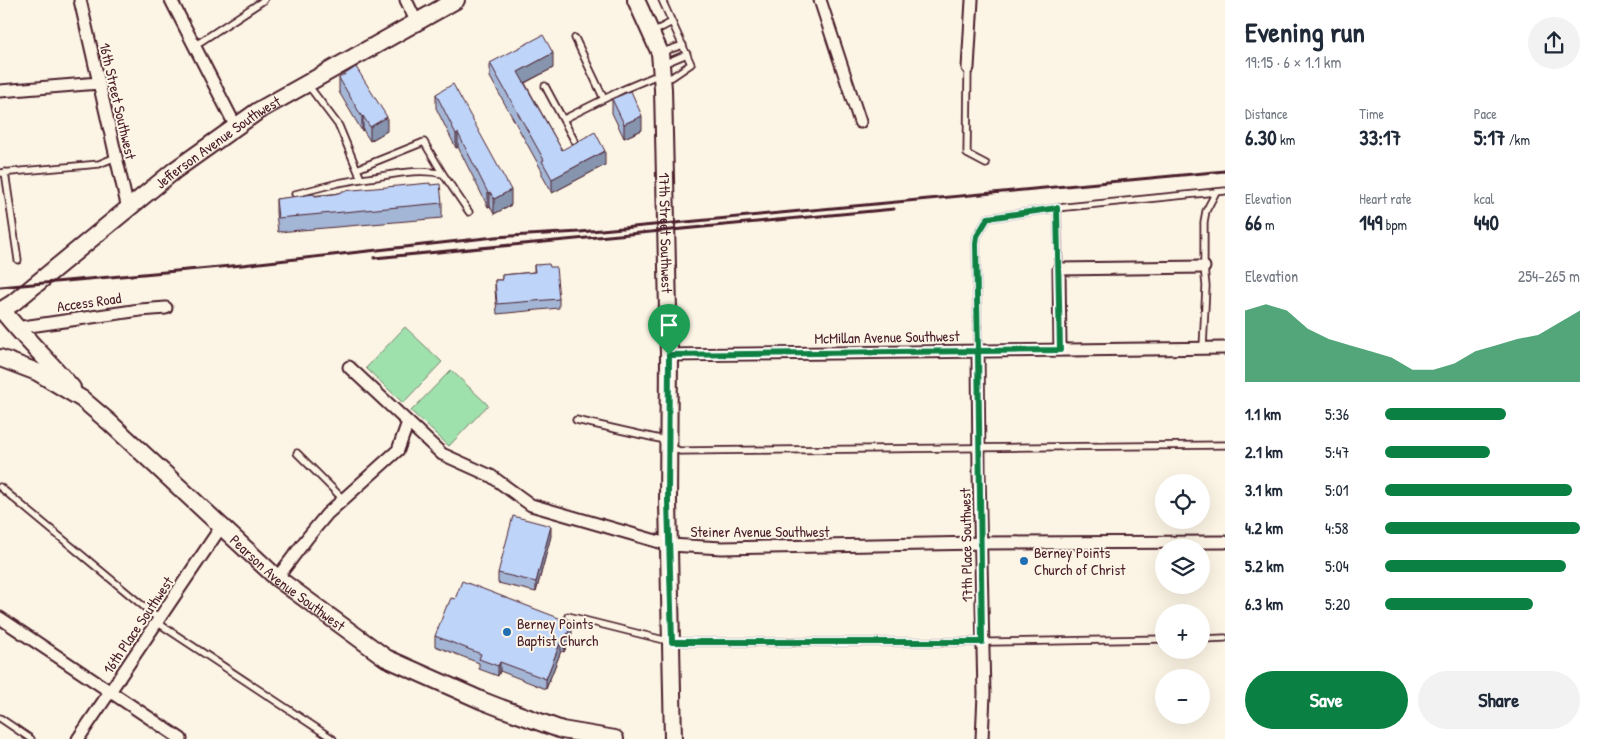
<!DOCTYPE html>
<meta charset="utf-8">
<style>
:root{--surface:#fff;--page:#f2f2f3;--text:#1f2937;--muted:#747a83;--accent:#0b8043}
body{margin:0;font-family:"Patrick Hand",sans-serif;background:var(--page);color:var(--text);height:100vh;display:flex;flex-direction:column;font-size:19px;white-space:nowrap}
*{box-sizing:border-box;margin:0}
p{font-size:16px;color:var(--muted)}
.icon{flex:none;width:28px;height:28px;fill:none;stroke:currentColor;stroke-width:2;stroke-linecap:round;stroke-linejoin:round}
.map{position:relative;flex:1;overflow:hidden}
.details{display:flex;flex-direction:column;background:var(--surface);width:375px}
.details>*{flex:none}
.buttons{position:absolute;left:1155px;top:474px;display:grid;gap:10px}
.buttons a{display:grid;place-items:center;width:55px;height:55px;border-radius:50%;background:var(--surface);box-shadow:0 5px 20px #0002;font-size:25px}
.pin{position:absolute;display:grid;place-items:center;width:42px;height:42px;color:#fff;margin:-51px -21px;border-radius:50% 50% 50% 0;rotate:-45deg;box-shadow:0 0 5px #0007}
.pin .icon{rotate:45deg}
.round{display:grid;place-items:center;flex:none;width:52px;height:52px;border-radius:26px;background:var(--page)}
.overview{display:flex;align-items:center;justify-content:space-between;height:85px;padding:0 20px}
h1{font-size:28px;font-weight:700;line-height:38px}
.stats{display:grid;grid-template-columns:repeat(3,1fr);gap:8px;height:85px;padding:5px 20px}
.stats div{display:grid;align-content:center}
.stats b{font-size:21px;font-weight:700}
.stats small{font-size:14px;font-weight:400}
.stats p{font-size:14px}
.chart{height:140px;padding:10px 20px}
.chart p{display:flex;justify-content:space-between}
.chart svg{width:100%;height:90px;margin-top:5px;fill:var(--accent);opacity:.7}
.cta{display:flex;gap:10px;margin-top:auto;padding:10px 20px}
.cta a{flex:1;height:58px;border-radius:30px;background:var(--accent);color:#fff;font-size:20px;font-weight:700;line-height:58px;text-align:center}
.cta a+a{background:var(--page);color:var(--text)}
ul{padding:0 20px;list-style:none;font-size:16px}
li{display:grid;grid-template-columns:80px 60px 1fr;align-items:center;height:38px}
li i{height:12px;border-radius:6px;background:var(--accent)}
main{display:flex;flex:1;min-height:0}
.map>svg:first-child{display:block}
</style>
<main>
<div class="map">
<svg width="1225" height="739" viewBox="0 0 1225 739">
<rect width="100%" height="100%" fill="#fcf5e5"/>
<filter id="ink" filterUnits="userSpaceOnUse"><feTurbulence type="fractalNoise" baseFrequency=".02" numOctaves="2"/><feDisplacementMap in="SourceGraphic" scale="10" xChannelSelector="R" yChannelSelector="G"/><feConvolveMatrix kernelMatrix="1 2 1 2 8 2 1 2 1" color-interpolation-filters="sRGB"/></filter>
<g filter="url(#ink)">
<path fill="#9fe1ac" stroke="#74806c" d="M 405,327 L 442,362 L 403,403 L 366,368 Z
M 451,370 L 488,405 L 449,446 L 411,411 Z"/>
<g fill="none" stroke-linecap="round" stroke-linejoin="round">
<g stroke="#4a1f2b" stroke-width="9">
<path id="lane" d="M 662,0 L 691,64 L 672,77 L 663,79
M 653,32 L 672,22
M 575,38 L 604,99
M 194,46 L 264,0
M 662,52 L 683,45
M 663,64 L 687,54
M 968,68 L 967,154 L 986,164
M 308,85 L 339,126 L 361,179 C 388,176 417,167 443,174 L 469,212
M 545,86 L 574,140
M 564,119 L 622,90 L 660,74
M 357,169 L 424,142 L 443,174
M 5,172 L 18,260
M 0,173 L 99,164 L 116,157
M 295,194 L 338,183 L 361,179
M 1057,208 L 1059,269
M 1203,348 L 1206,286 L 1204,267 L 1204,222 L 1206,211 L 1216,192
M 978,351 L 976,244 L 977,236 L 988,218 L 1057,208 L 1225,191
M 576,420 L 660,439 L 669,447 L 680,451 L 1225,445
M 297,453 L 343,499
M 0,487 L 154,615 L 161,625 L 333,739
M 568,616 L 672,642 L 992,642 L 1164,639
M 1201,639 L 1225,638
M 0,718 L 31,739"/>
</g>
<g stroke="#4a1f2b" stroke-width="15">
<path id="street" d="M 80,0 L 128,209
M 171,0 L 236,127
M 406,0 L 416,21
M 820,0 L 860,122
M 968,68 L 972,0
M 0,91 L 99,83
M 16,328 L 140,310 L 166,308
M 1060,350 L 1059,269 L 1204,267
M 978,351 L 979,472 L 984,694 L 982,739
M 669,355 L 1225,348
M 349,367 L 442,454 L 491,476 L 531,505 L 670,545 L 722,548 L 980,543 L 1225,542
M 277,578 L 308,537 L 327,514 L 398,450 L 408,422
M 0,618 L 181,739
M 78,739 L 221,527"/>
</g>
<g stroke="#4a1f2b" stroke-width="20">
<g id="secondary">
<path id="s1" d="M 636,0 L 660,53 L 663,89 L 669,355 L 668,502 L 673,739"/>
<path d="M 2,310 C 24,338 49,361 72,388"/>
<path id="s2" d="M 0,311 L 13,303 L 175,170 L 258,111 L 456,0"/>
<path id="s3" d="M 0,358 L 37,372 L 82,399 L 109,422 L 277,578 L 386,658 L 483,701 L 501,708 L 562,730 L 615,739"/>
</g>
</g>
<use href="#lane" stroke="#fcf5e5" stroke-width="5.5"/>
<use href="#street" stroke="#fcf5e5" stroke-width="11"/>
<use href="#secondary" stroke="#fcf5e5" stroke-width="16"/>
<path stroke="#4a1f2b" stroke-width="3" d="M 374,258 L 894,209
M 0,287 L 242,265 L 495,237 L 580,232 L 1225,171"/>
</g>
<path fill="#a4b6d6" stroke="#4a1f2b" d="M 490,63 L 553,68 L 525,83 L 562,150 L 605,165 L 552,193 L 542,175 L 542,171 L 490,77 Z
M 339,78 L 387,131 L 370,141 L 363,130 L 362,131 L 339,92 Z
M 436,94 L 511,205 L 494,214 L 490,206 L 488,207 L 458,147 L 456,148 L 436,108 Z
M 612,99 L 642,130 L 624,138 L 612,113 Z
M 430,185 L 442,203 L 442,218 L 278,232 L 276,213 L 276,199 Z
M 534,265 L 550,267 L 559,299 L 559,308 L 497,314 L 495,290 L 495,280 L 502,280 L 502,275 L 534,272 Z
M 551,536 L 536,592 L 498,583 L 498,573 Z
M 572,633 L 564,652 L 561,651 L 546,689 L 500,671 L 498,676 L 479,669 L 479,663 L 435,646 L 435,636 Z"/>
<path fill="#8694ae" stroke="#4a1f2b" d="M 553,53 L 553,68 L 518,86 L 518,72 Z
M 363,116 L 363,130 L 362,131 L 362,117 Z
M 642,116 L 642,130 L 624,138 L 624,124 Z
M 387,117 L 387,131 L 370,141 L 370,127 Z
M 458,133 L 458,147 L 456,148 L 456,134 Z
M 605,151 L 605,165 L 552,193 L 552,179 Z
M 511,190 L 511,205 L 494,214 L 494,199 Z
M 490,192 L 490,206 L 488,207 L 488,193 Z
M 551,526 L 551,536 L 536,592 L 536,582 Z
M 572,623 L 572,633 L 564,652 L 564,643 Z
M 561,641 L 561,651 L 546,689 L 546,679 Z
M 500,662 L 500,671 L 498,676 L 498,666 Z"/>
<path fill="#bfd4f9" stroke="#4a1f2b" d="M 543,35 L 553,53 L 518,72 L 562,150 L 595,132 L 605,151 L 552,179 L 542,161 L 544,160 L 490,63 Z
M 356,67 L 387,117 L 370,127 L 363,116 L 362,117 L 339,78 Z
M 453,84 L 511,190 L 494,199 L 490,192 L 488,193 L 458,133 L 456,134 L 436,94 Z
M 631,91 L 642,116 L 624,124 L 612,99 Z
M 430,183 L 430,185 L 440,184 L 442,203 L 278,218 L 276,199 L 314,194 L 315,196 L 334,194 L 342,192 L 342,191 Z
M 549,264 L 550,267 L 556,267 L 559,299 L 497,304 L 495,280 L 502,280 L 502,275 L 535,272 L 534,265 Z
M 513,516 L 551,526 L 536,582 L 498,573 Z
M 462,581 L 572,623 L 564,643 L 561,641 L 546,679 L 500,662 L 498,666 L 479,659 L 481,654 L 435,636 L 447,605 L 448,605 L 451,598 L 455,599 Z"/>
</g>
<g fill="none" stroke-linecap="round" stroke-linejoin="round" filter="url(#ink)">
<g stroke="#fff" stroke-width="10">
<path id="route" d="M 669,355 L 668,502 L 672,642 L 982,642 L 978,351 L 1060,350 L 1057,208 L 988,218 L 977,236 L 976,244 L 978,351 L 669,355"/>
</g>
<use href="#route" stroke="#0b8043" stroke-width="6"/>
</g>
<g fill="#1f6fb2" stroke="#fcf5e5" stroke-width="2">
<circle cx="1024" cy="561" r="5"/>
<circle cx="507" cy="632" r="5"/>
</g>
<g text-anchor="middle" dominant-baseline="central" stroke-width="4" stroke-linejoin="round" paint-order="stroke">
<g font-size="15" fill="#4a1f2b" stroke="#fcf5e5">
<text transform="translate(118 101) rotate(77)">16th Street Southwest</text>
<text stroke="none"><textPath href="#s2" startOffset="276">Jefferson Avenue Southwest</textPath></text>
<text stroke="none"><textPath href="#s1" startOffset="238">17th Street Southwest</textPath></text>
<text transform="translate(89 302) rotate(-8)">Access Road</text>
<text transform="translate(887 337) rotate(-1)">McMillan Avenue Southwest</text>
<text x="760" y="531">Steiner Avenue Southwest</text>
<text transform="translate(966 545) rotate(-91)">17th Place Southwest</text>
<text stroke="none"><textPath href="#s3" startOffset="368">Pearson Avenue Southwest</textPath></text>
<text transform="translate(138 625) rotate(-56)">16th Place Southwest</text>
</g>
<g font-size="15" fill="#4a1f2b" stroke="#fcf5e5" text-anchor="start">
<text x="1034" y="552">Berney Points<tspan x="1034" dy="17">Church of Christ</tspan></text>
<text x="517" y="623">Berney Points<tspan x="517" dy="17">Baptist Church</tspan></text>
</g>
</g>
</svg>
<div class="buttons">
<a><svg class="icon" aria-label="locate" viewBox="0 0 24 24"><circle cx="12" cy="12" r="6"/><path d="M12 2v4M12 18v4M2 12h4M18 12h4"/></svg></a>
<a><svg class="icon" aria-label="layers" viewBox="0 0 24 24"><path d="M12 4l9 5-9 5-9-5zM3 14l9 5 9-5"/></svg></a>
<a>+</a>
<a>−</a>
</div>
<div class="pin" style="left:669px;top:355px;background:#1e9e55"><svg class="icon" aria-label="arrive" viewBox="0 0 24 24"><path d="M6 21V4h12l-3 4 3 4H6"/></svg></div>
</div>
<section class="details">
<div class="overview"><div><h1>Evening run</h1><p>19:15 · 6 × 1.1 km</p></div><a class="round"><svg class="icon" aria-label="share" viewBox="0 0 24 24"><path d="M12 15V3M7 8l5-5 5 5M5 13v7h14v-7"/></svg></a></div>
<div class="stats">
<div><p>Distance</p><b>6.30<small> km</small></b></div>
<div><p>Time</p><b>33:17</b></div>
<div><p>Pace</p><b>5:17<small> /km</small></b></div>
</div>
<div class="stats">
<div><p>Elevation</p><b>66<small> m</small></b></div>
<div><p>Heart rate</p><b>149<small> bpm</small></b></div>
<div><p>kcal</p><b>440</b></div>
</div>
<div class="chart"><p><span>Elevation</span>254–265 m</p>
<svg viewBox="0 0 160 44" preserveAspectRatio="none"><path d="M0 44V9L10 6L20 9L30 18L40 23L50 26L60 29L70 32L80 38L90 38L100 35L110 29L120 26L130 23L140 21L150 15L160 9V44z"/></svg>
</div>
<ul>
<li><b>1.1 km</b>5:36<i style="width:62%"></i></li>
<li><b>2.1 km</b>5:47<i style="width:54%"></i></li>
<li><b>3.1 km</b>5:01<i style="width:96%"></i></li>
<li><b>4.2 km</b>4:58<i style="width:100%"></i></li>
<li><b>5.2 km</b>5:04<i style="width:93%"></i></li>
<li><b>6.3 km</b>5:20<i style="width:76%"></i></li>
</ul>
<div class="cta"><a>Save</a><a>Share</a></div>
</section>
</main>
